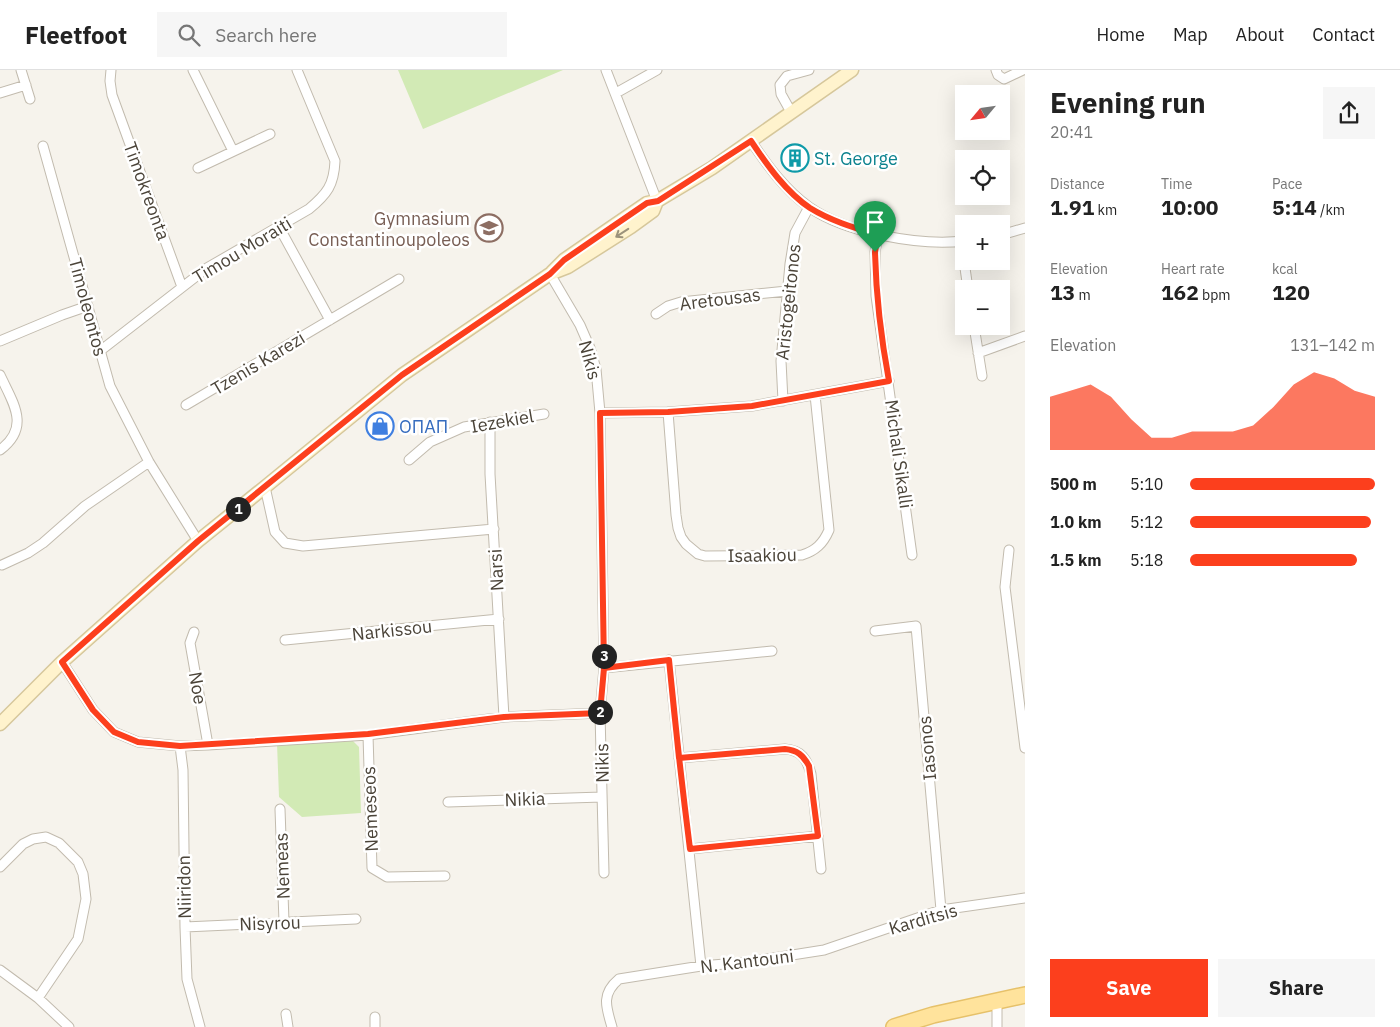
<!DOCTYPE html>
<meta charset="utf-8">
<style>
:root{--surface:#fff;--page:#f6f6f6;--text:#222;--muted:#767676;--line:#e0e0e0;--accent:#fc3f1d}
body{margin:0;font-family:"IBM Plex Sans",sans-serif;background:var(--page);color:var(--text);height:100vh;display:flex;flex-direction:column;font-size:19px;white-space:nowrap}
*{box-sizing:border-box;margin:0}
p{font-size:16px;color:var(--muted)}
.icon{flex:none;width:28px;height:28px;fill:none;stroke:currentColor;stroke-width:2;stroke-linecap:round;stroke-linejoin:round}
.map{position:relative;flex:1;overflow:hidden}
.sheet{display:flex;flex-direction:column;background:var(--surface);width:375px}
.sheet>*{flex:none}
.needle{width:32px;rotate:241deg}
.tools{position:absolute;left:955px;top:15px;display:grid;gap:10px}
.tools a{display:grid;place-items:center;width:55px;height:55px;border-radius:0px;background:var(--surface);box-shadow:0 5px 20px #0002;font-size:25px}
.pin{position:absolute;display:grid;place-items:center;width:42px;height:42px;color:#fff;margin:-51px -21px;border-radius:50% 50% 50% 0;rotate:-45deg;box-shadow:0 0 5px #0007}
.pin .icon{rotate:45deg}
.km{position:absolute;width:25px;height:25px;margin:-12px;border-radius:50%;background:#222;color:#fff;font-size:14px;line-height:25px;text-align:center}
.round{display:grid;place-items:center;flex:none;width:52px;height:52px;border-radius:0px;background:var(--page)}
.summary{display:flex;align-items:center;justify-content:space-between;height:85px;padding:0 25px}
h1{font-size:28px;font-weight:700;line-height:38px}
.metrics{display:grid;grid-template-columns:repeat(3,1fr);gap:8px;height:85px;padding:5px 25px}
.metrics div{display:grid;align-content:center}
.metrics b{font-size:21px;font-weight:700}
.metrics small{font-size:14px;font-weight:400}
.metrics p{font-size:14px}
.chart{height:140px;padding:10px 25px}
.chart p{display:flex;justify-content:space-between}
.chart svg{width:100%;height:90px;margin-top:5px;fill:var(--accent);opacity:.7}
.cta{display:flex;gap:10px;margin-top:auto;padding:10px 25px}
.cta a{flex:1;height:58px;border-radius:0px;background:var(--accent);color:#fff;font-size:20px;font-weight:700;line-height:58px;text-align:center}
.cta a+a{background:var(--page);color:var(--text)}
ul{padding:0 25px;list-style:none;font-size:16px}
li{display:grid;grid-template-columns:80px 60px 1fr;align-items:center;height:38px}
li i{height:12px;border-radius:6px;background:var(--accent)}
header{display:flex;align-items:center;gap:30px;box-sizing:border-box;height:70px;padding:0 25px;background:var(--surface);border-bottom:1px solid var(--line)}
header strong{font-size:24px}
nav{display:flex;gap:28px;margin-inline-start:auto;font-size:18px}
.search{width:350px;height:45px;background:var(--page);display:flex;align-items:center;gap:12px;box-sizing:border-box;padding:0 18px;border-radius:0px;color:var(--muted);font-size:19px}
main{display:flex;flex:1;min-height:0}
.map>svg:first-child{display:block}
</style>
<header>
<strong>Fleetfoot</strong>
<div class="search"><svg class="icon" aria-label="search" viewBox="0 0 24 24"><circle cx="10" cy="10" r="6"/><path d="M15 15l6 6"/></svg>Search here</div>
<nav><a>Home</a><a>Map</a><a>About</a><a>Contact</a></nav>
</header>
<main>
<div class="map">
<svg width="1025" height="957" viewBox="0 0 1025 957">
<rect width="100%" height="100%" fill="#f6f3ec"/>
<path fill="#d2eab5" d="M 398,0 L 563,0 L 423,59 Z
M 349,667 L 359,677 L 361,743 L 302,747 L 279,727 L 277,673 Z"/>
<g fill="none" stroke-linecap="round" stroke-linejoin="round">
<g stroke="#c2bbae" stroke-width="11">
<path id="street" d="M 21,0 L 30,29
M 111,0 L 110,11 L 112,25 L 182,217
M 193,0 L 233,81
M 606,0 L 657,131
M 996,0 L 998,5 L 1004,9 L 1023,0
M 0,23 L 26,15
M 616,23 L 657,0
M 791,42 L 781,24 L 780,15 L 787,6 L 809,0
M 751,71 C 767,95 785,120 809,137 C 846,163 919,176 964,171
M 43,76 L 110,316 L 149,392 L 198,471
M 198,98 L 270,64
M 279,157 L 330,250
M 878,165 L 875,182 L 876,226 L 912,485
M 1001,165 L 1025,158
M 961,172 L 964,190
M 964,191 L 968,219
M 550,204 L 580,255 L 590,278 L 596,299 L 600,343 L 604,598 L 600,643 L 604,803
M 656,244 L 668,236 L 681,232 L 787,221
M 974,256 L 982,306
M 0,271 L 62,245 L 88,236
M 100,281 L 207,198 L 309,139 C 327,124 334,115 335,91 L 297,0
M 978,283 L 1025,266
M 0,305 C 13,333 31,357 0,380
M 783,331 L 781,291 L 790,194 L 795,163 L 809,137
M 186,335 L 399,209
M 668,342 L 676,445 L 678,458 L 681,467 L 686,474 L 698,484 L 705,486 L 802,485 C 815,481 823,474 829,460 L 815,325
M 600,343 L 668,342 L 752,336 L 889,311
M 490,352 L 490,404 L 504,647
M 409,390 L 430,372 L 464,357 L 544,344
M 265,417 L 275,462 L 285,473 L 303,476 L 494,459
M 1009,480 L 1005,517 L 1025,678
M 2,495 L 28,483 L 43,473 L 85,436 L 149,392
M 875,561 L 916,556 L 941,840
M 194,562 L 190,573 L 208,675
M 285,570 L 499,549
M 669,590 L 701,896
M 62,592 L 93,640 L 114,662 L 138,672 L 180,676 L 208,675 L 368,665 L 504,647 L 600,643
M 604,598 L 772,581
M 368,665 L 372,798 L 387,807 L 445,806
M 180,676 L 183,700 L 185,857 L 187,909 L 200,957
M 679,688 L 785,679 C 801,680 807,689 811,704 L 821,799
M 448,732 L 602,727
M 280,739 L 284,852
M 690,779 L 818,766
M 0,797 L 23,774 L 33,769 L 46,767 L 59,773 L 78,792 L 83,804 L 86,829 L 78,869 L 38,928
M 185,857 L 356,849
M 0,900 L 38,928 L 69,957
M 997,931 L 997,957
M 286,944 L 288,957
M 375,947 L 375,957
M 612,957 C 606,937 601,924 619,909 L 701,896 L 748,892 L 824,880 L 941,840 L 1025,828"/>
</g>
<g stroke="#d6c79b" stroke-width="15">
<path id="secondary" d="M 552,202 L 564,190 L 609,159 L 647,133 L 657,131 L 712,98 L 852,0
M 0,654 L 62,592 L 198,471 L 265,417 L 402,305 L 550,204 L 568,197 L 631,157 L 653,141 L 657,131"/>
</g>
<g stroke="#e6c16a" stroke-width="18">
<path id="primary" d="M 894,957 L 933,945 L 1025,925"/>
</g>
<use href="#street" stroke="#fff" stroke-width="9"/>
<use href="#secondary" stroke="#fff3cd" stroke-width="12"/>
<use href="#primary" stroke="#ffe39c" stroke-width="15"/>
</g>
<defs><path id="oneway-shaft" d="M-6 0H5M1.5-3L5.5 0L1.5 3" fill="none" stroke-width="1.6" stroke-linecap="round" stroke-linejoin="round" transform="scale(1.25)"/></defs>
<use stroke="#9c937c" href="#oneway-shaft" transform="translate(622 163) rotate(147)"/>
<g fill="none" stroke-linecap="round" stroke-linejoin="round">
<g stroke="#fff" stroke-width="10">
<path id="route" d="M 875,182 L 878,165 C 855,158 831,151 810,138 C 786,122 767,95 751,71 L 658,131 L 647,133 L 609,159 L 564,190 L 550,204 L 402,305 L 198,471 L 62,592 L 93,640 L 114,662 L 138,672 L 180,676 L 368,664 L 504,647 L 600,643 L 604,598 L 669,590 L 679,688 L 785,679 C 797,680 803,685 809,696 L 818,766 L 690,779 C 682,716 675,653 669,590 L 604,598 L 600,343 L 668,342 L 752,336 L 889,311 C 881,268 876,226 875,182"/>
</g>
<use href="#route" stroke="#fc3f1d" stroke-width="6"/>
</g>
<defs>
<g id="building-ring" transform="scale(1.4375)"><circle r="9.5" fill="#fff" stroke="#0f9aa8" stroke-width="1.5"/><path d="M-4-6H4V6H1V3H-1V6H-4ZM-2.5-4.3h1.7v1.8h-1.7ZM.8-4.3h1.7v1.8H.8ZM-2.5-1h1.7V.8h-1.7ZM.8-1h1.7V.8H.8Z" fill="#0f9aa8"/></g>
<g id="school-ring" transform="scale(1.4375)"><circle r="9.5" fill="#fff" stroke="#8d6e63" stroke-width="1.5"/><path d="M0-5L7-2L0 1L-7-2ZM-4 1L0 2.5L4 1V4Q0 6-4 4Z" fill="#8d6e63"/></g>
<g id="shop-ring" transform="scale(1.4375)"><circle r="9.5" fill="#fff" stroke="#3f7fe0" stroke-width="1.5"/><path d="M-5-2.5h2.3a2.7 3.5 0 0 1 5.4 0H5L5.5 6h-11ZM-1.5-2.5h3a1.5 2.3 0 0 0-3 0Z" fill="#3f7fe0"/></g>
</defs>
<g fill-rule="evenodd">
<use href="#building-ring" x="795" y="88"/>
<use href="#school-ring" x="489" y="158"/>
<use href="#shop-ring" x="380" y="356"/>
</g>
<g text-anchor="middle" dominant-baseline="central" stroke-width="5" stroke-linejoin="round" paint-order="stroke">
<g font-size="18" fill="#0d838f" stroke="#fff" text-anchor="start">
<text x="814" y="88">St. George</text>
</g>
<g font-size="18" fill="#4b4439" stroke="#fff">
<text transform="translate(147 121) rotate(70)">Timokreonta</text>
<text transform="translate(242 180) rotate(-31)">Timou Moraiti</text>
<text transform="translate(720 229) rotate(-7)">Aretousas</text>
<text transform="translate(788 232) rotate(-84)">Aristogeitonos</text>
<text transform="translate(88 237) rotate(75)">Timoleontos</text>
<text transform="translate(590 290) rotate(75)">Nikis</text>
<text transform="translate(258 293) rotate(-31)">Tzenis Karezi</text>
<text transform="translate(502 351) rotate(-10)">Iezekiel</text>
<text transform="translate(899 384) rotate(82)">Michali Sikalli</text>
<text transform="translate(762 485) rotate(-1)">Isaakiou</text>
<text transform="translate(496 500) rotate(-93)">Narsi</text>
<text transform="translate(392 560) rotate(-6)">Narkissou</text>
<text transform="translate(198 618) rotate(80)">Noe</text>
<text transform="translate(927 678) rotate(-95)">Iasonos</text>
<text transform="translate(602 693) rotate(-91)">Nikis</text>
<text transform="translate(525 729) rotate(-2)">Nikia</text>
<text transform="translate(370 739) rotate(-92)">Nemeseos</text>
<text transform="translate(282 796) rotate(-92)">Nemeas</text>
<text transform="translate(184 817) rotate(-91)">Niiridon</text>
<text transform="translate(923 849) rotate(-16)">Karditsis</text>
<text transform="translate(270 853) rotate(-2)">Nisyrou</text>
<text transform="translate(747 891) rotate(-7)">N. Kantouni</text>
</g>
<g font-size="18" fill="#785e54" stroke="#fff" text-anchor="end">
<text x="470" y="148">Gymnasium<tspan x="470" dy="21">Constantinoupoleos</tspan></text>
</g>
<g font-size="18" fill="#366cbe" stroke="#fff" text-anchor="start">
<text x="399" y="356">ΟΠΑΠ</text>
</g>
</g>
</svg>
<div class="tools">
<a><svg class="needle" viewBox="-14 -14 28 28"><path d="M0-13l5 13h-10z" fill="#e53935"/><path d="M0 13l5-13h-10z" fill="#767676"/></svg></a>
<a><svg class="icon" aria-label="locate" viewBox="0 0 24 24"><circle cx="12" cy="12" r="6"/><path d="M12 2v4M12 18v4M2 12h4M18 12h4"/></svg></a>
<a>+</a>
<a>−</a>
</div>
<div class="pin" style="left:875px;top:182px;background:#1e9e55"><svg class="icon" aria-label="arrive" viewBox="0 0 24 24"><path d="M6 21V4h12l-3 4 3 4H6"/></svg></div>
<b class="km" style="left:238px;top:439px">1</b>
<b class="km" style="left:600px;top:642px">2</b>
<b class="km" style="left:604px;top:586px">3</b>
</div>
<section class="sheet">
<div class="summary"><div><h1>Evening run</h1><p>20:41</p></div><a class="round"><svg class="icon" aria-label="share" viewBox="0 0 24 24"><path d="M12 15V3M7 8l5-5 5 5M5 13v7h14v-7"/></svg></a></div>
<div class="metrics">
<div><p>Distance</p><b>1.91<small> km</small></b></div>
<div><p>Time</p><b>10:00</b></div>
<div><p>Pace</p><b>5:14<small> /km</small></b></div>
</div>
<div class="metrics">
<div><p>Elevation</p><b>13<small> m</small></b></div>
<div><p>Heart rate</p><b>162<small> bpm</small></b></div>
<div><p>kcal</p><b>120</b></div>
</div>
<div class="chart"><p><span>Elevation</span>131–142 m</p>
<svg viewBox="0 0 160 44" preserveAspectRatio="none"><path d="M0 44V18L10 15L20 12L30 18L40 29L50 38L60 38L70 35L80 35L90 35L100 32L110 23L120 12L130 6L140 9L150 15L160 18V44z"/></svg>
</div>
<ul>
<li><b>500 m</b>5:10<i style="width:100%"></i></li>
<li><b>1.0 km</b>5:12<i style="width:98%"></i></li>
<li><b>1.5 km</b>5:18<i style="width:90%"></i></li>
</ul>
<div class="cta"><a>Save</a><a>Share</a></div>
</section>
</main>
